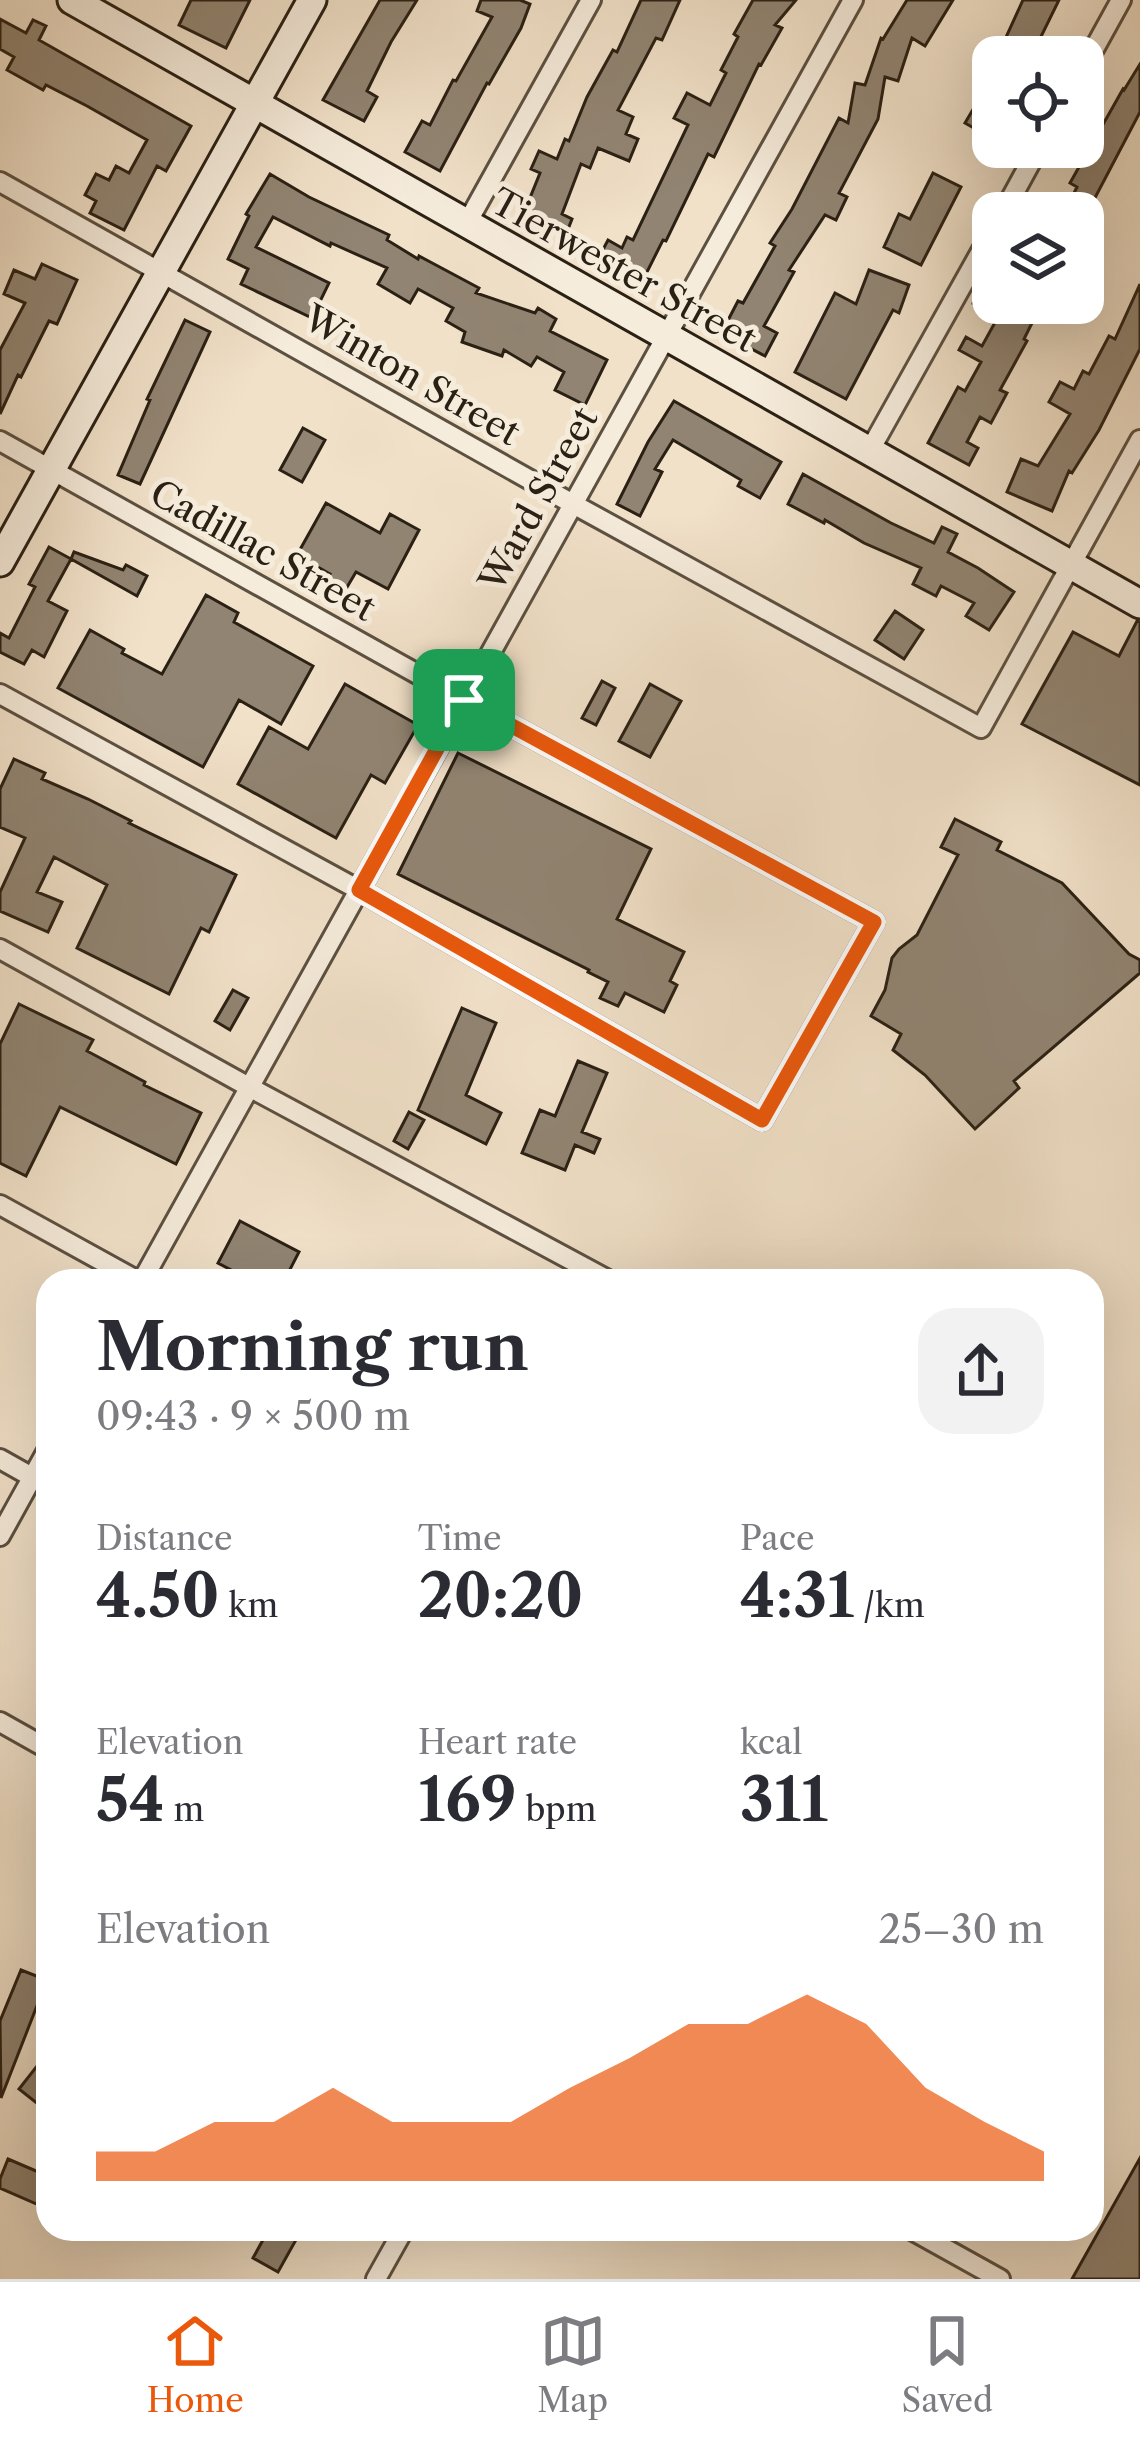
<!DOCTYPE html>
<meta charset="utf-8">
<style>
:root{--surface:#fff;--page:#f2f2f3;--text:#2b2b33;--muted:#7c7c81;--line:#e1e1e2;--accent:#ea580c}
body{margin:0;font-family:"Libre Caslon Text",serif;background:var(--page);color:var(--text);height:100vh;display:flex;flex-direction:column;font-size:45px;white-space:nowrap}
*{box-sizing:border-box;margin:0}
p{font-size:39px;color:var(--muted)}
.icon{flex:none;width:66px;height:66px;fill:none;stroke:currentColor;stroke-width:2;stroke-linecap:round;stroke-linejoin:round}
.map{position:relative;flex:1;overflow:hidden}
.sheet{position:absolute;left:36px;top:1269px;width:1068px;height:972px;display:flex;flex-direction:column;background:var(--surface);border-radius:36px;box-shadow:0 12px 48px #0002}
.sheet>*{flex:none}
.fabs{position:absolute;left:972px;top:36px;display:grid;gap:24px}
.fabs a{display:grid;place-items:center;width:132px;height:132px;border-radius:24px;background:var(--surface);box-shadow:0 12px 48px #0002;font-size:60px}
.pin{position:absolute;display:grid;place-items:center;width:102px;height:102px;color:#fff;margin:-51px;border-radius:24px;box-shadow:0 6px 18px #0006}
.round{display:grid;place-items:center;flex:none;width:126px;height:126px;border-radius:36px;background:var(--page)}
.headline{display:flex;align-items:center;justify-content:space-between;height:204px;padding:0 60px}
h1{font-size:66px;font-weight:800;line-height:90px}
.stats{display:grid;grid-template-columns:repeat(3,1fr);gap:18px;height:204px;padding:12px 60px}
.stats div{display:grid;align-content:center}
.stats b{font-size:60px;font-weight:800}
.stats small{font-size:33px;font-weight:400}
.stats p{font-size:33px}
.chart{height:336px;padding:24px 60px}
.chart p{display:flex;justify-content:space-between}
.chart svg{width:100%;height:216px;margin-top:12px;fill:var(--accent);opacity:.7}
.menu{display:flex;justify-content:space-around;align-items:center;height:168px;border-top:3px solid var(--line);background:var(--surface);font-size:33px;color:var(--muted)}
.menu a{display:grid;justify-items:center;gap:6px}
.menu .active{color:var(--accent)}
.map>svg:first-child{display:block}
</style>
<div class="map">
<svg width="1140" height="2279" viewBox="0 0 1140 2279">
<rect width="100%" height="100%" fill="#f1e1c9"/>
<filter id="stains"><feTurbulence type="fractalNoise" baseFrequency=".00167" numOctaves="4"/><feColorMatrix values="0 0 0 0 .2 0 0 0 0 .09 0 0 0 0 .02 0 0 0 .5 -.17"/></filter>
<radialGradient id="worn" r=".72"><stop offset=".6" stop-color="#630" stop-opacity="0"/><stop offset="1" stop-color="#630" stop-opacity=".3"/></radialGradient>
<path fill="#918472" stroke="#2a2014" stroke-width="3" d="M 191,0 L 250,0 L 226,48 L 179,25 Z
M 380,0 L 417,0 L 391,42 L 367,91 L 377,97 L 364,121 L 323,100 Z
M 481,0 L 520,0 L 530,4 L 521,28 L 489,84 L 487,83 L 440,171 L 405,152 L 422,121 L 430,125 L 453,80 L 456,81 L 492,17 L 477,11 Z
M 641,0 L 680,0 L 662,40 L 656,38 L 618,110 L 633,117 L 626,134 L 638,139 L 629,161 L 598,148 L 590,168 L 581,164 L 562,214 L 572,219 L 565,237 L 521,220 L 540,173 L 531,169 L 539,151 L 557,159 L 565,139 L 569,141 L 587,97 L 613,50 L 617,52 Z
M 753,0 L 796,0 L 775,25 L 782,28 L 761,65 L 759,64 L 714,157 L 708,154 L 666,241 L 663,240 L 642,282 L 598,259 L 608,240 L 622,248 L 627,237 L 633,240 L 688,125 L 674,118 L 687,93 L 710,105 L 726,73 L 721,70 L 738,37 L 734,34 Z
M 907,0 L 953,0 L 925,46 L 912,38 L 898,81 L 885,77 L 878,119 L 839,193 L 847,197 L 836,220 L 825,215 L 789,270 L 794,272 L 764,326 L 777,333 L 765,356 L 748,347 L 750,342 L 724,328 L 738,301 L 743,303 L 775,246 L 770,243 L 792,209 L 839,118 L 848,123 L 855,83 L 865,85 L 881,38 L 883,39 Z
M 1023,0 L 1059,0 L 1031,57 L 997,57 Z
M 0,19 L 26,33 L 33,20 L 46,26 L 39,40 L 191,126 L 166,171 L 157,166 L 124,230 L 90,213 L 96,201 L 85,195 L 96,174 L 109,180 L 116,166 L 129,173 L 147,140 L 87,106 L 46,85 L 43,90 L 7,70 L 14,57 L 0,49 Z
M 1140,64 L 1140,112 L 1087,213 L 1064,213 L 1077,187 L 1070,183 L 1123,89 L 1124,90 Z
M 993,76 L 993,139 L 965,123 Z
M 933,173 L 961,187 L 921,265 L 884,247 L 899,214 L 910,219 Z
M 270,174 L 309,197 L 389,235 L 387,240 L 418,259 L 419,256 L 479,288 L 476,293 L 535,313 L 538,308 L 556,319 L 550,331 L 607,360 L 585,405 L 555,390 L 564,372 L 537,357 L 531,366 L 504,350 L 502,356 L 462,342 L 465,332 L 446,321 L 453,308 L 418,289 L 410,303 L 378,284 L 387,268 L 331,243 L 330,246 L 273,217 L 256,247 L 329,283 L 312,318 L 241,284 L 248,269 L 228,259 L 249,216 L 246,214 Z
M 42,264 L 77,280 L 57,324 L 49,321 L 21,377 L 18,375 L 0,414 L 0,350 L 25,303 L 4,294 L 14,270 L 35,279 Z
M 869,270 L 909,285 L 899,313 L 893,310 L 846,399 L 795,372 L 835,293 L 856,304 Z
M 1140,284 L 1140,349 L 1099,430 L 1072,473 L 1069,471 L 1052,511 L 1007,492 L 1021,459 L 1038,466 L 1070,414 L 1049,402 L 1060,382 L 1074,389 L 1083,371 L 1089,374 L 1109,336 L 1115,339 Z
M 972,303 L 1042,303 L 1024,339 L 1027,341 L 1000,390 L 1007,393 L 991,423 L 980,417 L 967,442 L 978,448 L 969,465 L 928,443 L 958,387 L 965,391 L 981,362 L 959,350 L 966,337 L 982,346 L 998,317 Z
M 185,320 L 210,332 L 140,484 L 118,475 L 150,400 L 147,399 Z
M 674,401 L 781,462 L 760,498 L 738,486 L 741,480 L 673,440 L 655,469 L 662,472 L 640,516 L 617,504 L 648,442 Z
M 303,428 L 325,440 L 302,482 L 280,470 Z
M 803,474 L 891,523 L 934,543 L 942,527 L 957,534 L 948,552 L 978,568 L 1014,592 L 989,630 L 966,616 L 974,603 L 941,586 L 936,596 L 913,584 L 921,568 L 864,543 L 825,520 L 824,523 L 788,504 Z
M 326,503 L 380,533 L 390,514 L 419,530 L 388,589 L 356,572 L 340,599 L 321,589 L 330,574 L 297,555 Z
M 49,547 L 71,559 L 74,552 L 123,570 L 126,565 L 147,576 L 137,596 L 71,559 L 48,601 L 67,611 L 44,657 L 32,650 L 24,664 L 0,652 L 0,633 L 9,638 L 35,587 L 29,584 Z
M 206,595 L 238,613 L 234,622 L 313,666 L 281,724 L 239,700 L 203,767 L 58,688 L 90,630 L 124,649 L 122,653 L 162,674 Z
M 895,611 L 923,630 L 904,659 L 875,640 Z
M 1137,621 L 1140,622 L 1140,785 L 1022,724 L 1073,632 L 1119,656 Z
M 602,681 L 615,688 L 596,725 L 582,718 Z
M 345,684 L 418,725 L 385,783 L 371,775 L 336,838 L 238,784 L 269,727 L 308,749 Z
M 650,684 L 681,701 L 650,757 L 619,741 Z
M 458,753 L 651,849 L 617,919 L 684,952 L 670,981 L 677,985 L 664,1012 L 625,993 L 618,1006 L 600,998 L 608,982 L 588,972 L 589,970 L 398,874 Z
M 14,759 L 45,773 L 42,779 L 88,799 L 131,821 L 129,823 L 236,875 L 209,932 L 201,928 L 169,994 L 77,948 L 107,885 L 54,857 L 37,892 L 62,902 L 48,932 L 0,911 L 0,892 L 25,838 L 0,827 L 0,789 Z
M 955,819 L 1001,842 L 997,850 L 1062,883 L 1129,954 L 1140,960 L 1140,973 L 1014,1081 L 1019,1088 L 975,1129 L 925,1075 L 893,1050 L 901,1034 L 871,1016 L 885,990 L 892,958 L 899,949 L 917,935 L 958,855 L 941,847 Z
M 233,990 L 248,998 L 230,1030 L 215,1021 Z
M 19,1004 L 93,1040 L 87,1051 L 145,1082 L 144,1085 L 201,1113 L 176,1164 L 60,1107 L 26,1176 L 0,1163 L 0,1044 Z
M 462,1008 L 496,1023 L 466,1095 L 501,1113 L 486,1144 L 418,1110 Z
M 578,1061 L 607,1073 L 582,1132 L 600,1139 L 594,1153 L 575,1145 L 565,1170 L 522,1153 L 540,1110 L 555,1116 Z
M 409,1112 L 424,1120 L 408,1149 L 394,1141 Z
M 240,1221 L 299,1252 L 284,1281 L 252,1281 L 218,1263 Z
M 21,1970 L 47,1980 L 1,2098 L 0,2021 Z
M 48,2052 L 48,2112 L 19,2089 Z
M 1140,2158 L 1140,2279 L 1072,2279 Z
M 8,2159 L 48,2176 L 48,2209 L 0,2188 L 0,2179 Z
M 269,2229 L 302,2229 L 278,2272 L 253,2258 Z"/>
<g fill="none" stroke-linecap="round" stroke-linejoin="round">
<g stroke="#5c5041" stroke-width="24">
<path id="street" d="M 1083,69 L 1121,0
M 0,182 L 573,504 L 981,728 L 1140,440
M 1003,213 L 1039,147
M 467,223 L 591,0
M 0,441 L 464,700 L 874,922 L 762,1120 L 359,890 L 0,694
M 870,450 L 993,230
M 0,949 L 249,1087 L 610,1281
M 0,1205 L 138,1281
M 142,1281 L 853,0
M 0,1459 L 48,1486
M 0,1536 L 48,1449
M 0,1722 L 48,1749
M 910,2229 L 1000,2279
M 376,2279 L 404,2229"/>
</g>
<g stroke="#2a2014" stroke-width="33">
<path id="secondary" d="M 72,0 L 1140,604
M 0,562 L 312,0"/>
</g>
<use href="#street" stroke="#f6ecdc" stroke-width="18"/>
<use href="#secondary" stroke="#f6ecdc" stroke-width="27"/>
</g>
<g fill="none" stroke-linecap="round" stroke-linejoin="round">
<g stroke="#fff" stroke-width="24">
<path id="route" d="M 464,700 L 874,922 L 762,1120 L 359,890 Z"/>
</g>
<use href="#route" stroke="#ea580c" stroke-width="15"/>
</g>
<g text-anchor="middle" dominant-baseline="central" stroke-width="10" stroke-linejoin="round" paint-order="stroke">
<g font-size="36" fill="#2a2014" stroke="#f6ecdc">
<text transform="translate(624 270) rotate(29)">Tierwester Street</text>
<text transform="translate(412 375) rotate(30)">Winton Street</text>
<text transform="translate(538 499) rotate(-61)">Ward Street</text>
<text transform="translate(263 550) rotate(29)">Cadillac Street</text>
</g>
</g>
<rect width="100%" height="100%" filter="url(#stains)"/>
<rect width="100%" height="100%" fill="url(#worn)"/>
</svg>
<div class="fabs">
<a><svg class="icon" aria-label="locate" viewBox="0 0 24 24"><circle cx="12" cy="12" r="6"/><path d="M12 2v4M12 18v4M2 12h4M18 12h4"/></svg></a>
<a><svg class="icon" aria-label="layers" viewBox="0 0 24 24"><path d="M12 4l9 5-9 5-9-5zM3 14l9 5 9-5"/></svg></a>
</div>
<div class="pin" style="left:464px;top:700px;background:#1e9e55"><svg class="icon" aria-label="arrive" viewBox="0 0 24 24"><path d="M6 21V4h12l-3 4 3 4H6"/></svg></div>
<section class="sheet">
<div class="headline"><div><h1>Morning run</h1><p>09:43 · 9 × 500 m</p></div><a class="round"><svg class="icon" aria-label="share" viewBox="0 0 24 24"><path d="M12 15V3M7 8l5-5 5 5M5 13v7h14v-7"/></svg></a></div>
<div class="stats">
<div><p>Distance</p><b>4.50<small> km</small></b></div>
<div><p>Time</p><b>20:20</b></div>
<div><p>Pace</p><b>4:31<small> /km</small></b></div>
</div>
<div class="stats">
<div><p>Elevation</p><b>54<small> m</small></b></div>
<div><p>Heart rate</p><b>169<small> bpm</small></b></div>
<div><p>kcal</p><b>311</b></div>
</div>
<div class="chart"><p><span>Elevation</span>25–30 m</p>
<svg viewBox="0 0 160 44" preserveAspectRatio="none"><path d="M0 44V38L10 38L20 32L30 32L40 25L50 32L60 32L70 32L80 25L90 19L100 12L110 12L120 6L130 12L140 25L150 32L160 38V44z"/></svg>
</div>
</section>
</div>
<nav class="menu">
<a class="active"><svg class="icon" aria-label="home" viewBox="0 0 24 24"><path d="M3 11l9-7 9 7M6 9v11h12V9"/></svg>Home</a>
<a><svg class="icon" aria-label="map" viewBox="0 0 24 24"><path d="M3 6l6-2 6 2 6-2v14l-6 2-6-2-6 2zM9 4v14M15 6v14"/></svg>Map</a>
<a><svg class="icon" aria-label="saved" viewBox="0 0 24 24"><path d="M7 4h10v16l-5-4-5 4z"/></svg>Saved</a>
</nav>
